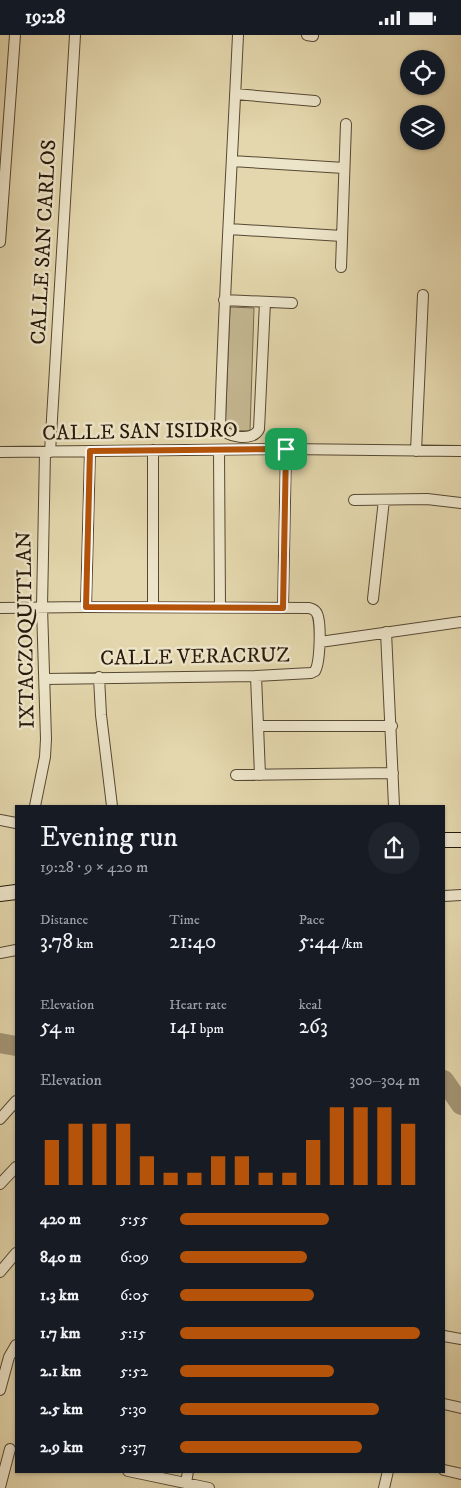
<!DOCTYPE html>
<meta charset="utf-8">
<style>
:root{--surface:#171b24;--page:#20242c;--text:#f1f3f6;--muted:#9ea1a6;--accent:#b45309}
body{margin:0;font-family:"IM FELL DW Pica",serif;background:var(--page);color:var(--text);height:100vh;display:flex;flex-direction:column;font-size:19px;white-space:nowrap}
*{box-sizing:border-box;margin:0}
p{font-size:16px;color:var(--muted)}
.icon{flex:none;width:28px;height:28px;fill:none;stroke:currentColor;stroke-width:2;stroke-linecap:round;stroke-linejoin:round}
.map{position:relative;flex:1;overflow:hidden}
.drawer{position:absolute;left:15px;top:770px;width:430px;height:668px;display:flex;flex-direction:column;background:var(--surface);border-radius:0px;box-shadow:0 1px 4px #0004}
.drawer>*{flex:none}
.controls{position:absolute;left:400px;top:15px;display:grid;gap:10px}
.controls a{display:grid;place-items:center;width:45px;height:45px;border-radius:50%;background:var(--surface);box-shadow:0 1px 4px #0004;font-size:25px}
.pin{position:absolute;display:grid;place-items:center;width:42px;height:42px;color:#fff;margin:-21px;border-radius:10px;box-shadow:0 2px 8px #0006}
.round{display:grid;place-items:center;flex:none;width:52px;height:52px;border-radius:26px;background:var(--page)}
.overview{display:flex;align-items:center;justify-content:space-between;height:85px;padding:0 25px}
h1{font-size:28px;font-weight:600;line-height:38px}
.figures{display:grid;grid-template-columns:repeat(3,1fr);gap:8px;height:85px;padding:5px 25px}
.figures div{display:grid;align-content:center}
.figures b{font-size:21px;font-weight:600}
.figures small{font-size:14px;font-weight:400}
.figures p{font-size:14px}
.chart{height:140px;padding:10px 25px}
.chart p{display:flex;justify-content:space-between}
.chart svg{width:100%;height:90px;margin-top:5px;stroke:var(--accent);stroke-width:6}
ul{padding:0 25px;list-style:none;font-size:16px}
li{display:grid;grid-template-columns:80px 60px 1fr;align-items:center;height:38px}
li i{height:12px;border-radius:6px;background:var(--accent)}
.status{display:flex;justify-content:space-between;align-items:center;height:35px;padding:0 25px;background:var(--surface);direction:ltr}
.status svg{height:14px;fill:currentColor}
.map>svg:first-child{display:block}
</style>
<div class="status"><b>19:28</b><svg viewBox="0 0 49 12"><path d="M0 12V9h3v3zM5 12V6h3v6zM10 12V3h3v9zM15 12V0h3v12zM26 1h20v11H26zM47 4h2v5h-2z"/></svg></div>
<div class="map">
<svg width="461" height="1453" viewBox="0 0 461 1453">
<rect width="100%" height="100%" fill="#e4d7ad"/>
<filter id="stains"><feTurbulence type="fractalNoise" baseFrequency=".004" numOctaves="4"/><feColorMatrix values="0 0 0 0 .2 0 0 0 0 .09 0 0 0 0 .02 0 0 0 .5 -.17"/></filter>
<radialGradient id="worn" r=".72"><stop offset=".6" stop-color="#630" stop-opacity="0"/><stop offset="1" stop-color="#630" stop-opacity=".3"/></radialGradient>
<path fill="#c4b791" stroke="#76684e" d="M 230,272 L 254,273 L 250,396 L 225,395 Z"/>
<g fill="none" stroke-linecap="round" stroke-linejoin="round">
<path stroke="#a49676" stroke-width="20" d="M 0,1008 L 16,1011
M 444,1045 L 461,1070"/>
<g stroke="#564833" stroke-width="12">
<path id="street" d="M 238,0 C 232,130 224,260 220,391 C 225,403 254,407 259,394 L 265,267
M 307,0 L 313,1
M 235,59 L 315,66
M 232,126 L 344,133
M 229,194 L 342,201
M 0,207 L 15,0
M 341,232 L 346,89
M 224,265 L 292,268
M 153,415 L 153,572
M 219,415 L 220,572
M 416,416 L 423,260
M 0,417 L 286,414 L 461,416
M 50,417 L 75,0
M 354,465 L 427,464 L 461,468
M 373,564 L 384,465
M 86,572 L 90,416
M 0,573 L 86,572 L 309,573 C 312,574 314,574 316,577 C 322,584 320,628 315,636 L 311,638 L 256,641 L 45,644
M 283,573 L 286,414
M 386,597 L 394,771
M 320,607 L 461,587
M 256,641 L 260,740
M 99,642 L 101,680 L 112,771
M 259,691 L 392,691
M 236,740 L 393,738
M 35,771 L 45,722 L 46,704 L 42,572 L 45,417
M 0,785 L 16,788
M 444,861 L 461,860
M 0,918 L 16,915
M 0,1084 L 16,1066
M 0,1149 L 16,1132
M 0,1237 L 16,1218
M 444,1301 L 461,1304
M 0,1355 L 9,1322 L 16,1310
M 444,1369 L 461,1373
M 444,1435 L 461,1439
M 128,1436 L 209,1453
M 186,1448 L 188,1436
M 0,1452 L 10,1414
M 384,1453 L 388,1436"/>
</g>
<g stroke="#27190a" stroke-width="16">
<path id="secondary" d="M 444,805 L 461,805
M 0,859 L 16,857"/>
</g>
<use href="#street" stroke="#ede5ca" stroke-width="10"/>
<use href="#secondary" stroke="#ede5ca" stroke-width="14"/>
</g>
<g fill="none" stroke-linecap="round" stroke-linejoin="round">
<g stroke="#fff" stroke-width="10">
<path id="route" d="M 286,414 L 283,573 L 86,572 L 90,416 Z"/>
</g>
<use href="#route" stroke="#b45309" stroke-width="6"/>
</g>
<g text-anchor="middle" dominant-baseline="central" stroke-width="5" stroke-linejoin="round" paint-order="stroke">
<g font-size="21" fill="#27190a" stroke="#ede5ca">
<text transform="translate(44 207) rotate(-87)">CALLE SAN CARLOS</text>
<text transform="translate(140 397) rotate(-1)">CALLE SAN ISIDRO</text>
<text transform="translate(26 595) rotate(-91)">IXTACZOQUITLAN</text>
<text transform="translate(195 622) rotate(-1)">CALLE VERACRUZ</text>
</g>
</g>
<rect width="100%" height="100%" filter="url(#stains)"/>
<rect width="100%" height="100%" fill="url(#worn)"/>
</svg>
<div class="controls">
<a><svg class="icon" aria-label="locate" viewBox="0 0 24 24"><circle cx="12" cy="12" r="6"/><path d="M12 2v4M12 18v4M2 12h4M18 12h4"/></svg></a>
<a><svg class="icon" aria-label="layers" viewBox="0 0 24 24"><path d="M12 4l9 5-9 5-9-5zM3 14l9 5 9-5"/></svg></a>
</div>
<div class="pin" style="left:286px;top:414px;background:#1e9e55"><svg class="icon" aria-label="arrive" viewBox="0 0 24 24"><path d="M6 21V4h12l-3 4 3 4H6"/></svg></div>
<section class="drawer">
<div class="overview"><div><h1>Evening run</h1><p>19:28 · 9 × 420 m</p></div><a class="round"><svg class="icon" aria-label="share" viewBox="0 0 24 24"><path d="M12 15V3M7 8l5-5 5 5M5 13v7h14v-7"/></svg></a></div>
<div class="figures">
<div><p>Distance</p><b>3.78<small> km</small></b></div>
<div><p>Time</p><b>21:40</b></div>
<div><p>Pace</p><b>5:44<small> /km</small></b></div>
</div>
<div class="figures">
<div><p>Elevation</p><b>54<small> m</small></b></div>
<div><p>Heart rate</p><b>141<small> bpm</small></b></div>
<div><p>kcal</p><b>263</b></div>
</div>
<div class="chart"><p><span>Elevation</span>300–304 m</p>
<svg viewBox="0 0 160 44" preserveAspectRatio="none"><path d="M5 44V22M15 44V14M25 44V14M35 44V14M45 44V30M55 44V38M65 44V38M75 44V30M85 44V30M95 44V38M105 44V38M115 44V22M125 44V6M135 44V6M145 44V6M155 44V14"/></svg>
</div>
<ul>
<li><b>420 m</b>5:55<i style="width:62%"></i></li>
<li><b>840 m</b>6:09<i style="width:53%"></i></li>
<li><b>1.3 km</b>6:05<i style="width:56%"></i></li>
<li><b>1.7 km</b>5:15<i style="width:100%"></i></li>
<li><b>2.1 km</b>5:52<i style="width:64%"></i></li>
<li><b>2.5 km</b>5:30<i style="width:83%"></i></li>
<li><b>2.9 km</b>5:37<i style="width:76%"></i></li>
</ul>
</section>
</div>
